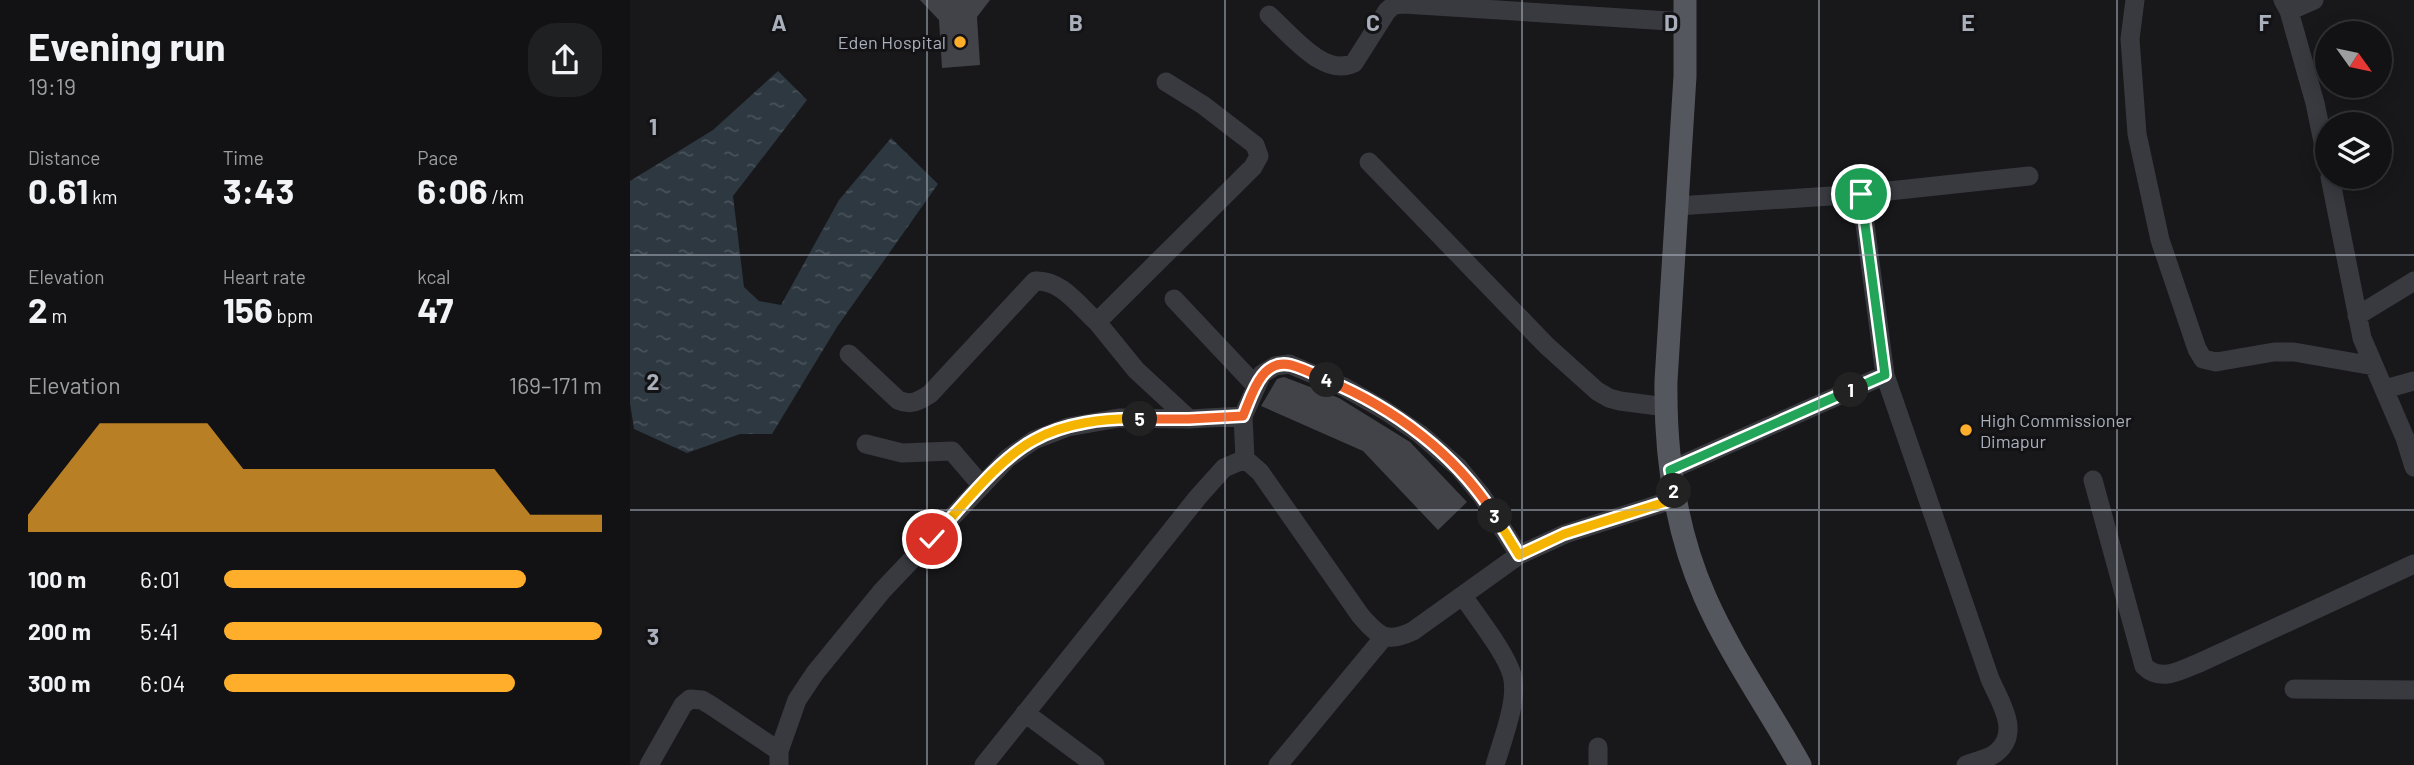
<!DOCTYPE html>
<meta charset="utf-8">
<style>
:root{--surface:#121214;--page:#1f2022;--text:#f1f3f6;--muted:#9c9ea0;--line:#313234;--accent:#ffae2c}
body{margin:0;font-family:Barlow,sans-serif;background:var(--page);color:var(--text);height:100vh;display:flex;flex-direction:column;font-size:26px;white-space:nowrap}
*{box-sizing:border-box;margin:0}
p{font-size:23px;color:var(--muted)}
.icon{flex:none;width:38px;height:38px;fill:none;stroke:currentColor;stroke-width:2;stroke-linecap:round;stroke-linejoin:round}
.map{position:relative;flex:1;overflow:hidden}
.details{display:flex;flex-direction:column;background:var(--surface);width:630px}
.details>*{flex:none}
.needle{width:46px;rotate:123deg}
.fabs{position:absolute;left:1685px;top:21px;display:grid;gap:14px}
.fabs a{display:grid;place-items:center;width:77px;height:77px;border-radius:50%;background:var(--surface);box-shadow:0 4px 18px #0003,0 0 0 2px var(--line);font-size:35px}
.pin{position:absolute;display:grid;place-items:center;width:60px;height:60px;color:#fff;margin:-30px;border:4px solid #fff;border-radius:50%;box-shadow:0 2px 7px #0007}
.km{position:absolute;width:35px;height:35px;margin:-18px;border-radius:50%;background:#222;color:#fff;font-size:19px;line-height:35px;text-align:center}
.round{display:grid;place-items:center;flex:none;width:74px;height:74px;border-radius:28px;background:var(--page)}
.overview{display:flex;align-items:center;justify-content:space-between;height:119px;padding:0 28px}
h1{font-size:38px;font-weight:700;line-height:52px}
.figures{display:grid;grid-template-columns:repeat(3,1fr);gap:10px;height:119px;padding:7px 28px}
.figures div{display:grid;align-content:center}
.figures b{font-size:35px;font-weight:700}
.figures small{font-size:19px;font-weight:400}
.figures p{font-size:19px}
.chart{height:196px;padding:14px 28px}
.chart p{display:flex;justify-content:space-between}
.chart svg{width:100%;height:126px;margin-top:7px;fill:var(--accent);opacity:.7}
ul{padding:0 28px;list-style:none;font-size:23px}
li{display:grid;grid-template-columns:112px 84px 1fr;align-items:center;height:52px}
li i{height:18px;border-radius:9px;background:var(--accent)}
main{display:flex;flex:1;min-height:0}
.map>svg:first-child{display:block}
</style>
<main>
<section class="details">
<div class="overview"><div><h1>Evening run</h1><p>19:19</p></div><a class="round"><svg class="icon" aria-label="share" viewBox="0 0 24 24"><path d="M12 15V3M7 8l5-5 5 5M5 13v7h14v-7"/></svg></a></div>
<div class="figures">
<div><p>Distance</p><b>0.61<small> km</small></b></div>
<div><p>Time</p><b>3:43</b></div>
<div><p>Pace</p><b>6:06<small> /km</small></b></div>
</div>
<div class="figures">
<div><p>Elevation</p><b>2<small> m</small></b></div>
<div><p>Heart rate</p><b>156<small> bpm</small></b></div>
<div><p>kcal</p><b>47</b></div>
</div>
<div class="chart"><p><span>Elevation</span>169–171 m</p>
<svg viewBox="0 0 160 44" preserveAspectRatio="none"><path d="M0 44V38L10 22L20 6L30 6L40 6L50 6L60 22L70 22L80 22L90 22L100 22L110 22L120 22L130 22L140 38L150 38L160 38V44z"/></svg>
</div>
<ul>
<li><b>100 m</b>6:01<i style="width:80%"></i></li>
<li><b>200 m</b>5:41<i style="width:100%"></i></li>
<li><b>300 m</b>6:04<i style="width:77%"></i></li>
</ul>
</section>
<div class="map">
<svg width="1784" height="765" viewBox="0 0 1784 765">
<defs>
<pattern id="water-ripples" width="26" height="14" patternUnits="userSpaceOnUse" patternTransform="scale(1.75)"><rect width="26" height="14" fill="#2d3840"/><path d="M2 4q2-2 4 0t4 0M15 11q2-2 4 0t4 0" fill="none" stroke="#49525a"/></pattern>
</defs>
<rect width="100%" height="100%" fill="#18181b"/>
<path fill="url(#water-ripples)" d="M 148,71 L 177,100 L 103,196 L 114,287 L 129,301 L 151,305 L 209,200 L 261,138 L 308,184 L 207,327 L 142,434 L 110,434 L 57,453 L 4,429 L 0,403 L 0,181 L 83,130 Z"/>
<path fill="#424348" d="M 290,0 L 360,0 L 347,17 L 350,65 L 312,68 L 309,20 Z
M 654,377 L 709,398 L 780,442 L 837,502 L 808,530 L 733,451 L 631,406 L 647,379 Z"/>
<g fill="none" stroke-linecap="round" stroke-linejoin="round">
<path stroke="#393a40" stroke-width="19" d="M 1505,0 L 1500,39 L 1507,134 L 1530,240 L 1567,349 L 1573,359 L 1586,362 L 1644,352 L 1664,352 L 1744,366
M 1653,0 L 1659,11 L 1685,103 L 1698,166
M 1659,11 L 1684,0
M 639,15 C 660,34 694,78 724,63 L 757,11 L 764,5 L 774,4 L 1055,22
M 739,162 L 917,346 L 967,391 L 979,398 L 990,401 L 1036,407
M 1700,177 L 1732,338 L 1775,438 L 1784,467
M 1047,206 L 1231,194 L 1399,176
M 544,299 L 626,386
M 1727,316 L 1784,281
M 467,322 L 506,370 L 559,419
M 219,354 L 268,400 C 281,406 289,401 300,394 L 405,281 C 431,279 449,306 467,322 L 623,167 L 629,156 L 625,145 L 573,105 L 536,82
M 1255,375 L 1360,679 C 1370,702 1391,732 1367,752 C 1360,759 1345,761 1336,765
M 1755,389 L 1784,381
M 236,444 L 272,453 L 322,451 L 352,486
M 615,459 L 613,416 L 632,374 L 645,366 L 659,364 L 714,387 L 756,411 L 790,434 L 828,467 L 852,496 L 889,555
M 1040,470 L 1255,375 L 1231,194
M 1463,480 L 1514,666 C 1531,683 1550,670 1569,663 L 1784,564
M 833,596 C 847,617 876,653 882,675 C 889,699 872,741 865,765
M 1664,689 L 1784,690
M 395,713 L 465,765
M 19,765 L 53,705 L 60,699 L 72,700 L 82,706 L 149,751
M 149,765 L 149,751 L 167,700 L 185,673 L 252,591 L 378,458 L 404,440 L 438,427 L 489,418 L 559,419 L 613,416
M 354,765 L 568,497 L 594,468 L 615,459 L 630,472 L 730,615 C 748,636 756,644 783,631 L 889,555 L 935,534 L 1045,499
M 648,765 L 754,637
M 968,765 L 968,747"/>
<path stroke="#55575f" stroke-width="23" d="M 1055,0 L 1055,76 L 1036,381 C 1035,455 1045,529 1075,597 C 1101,656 1139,709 1170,765"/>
</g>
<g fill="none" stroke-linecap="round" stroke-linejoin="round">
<g stroke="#fff" stroke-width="14">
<path id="split-1" d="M 1221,390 L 1255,375 L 1231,194"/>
</g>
<g stroke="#fff" stroke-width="14">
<path id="split-2" d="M 1044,491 L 1040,470 L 1221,390"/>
</g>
<g stroke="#fff" stroke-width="14">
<path id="split-3" d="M 865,516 L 889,555 L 934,534 L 1045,499 L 1044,491"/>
</g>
<g stroke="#fff" stroke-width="14">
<path id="split-4" d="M 697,380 C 764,408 826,454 865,516"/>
</g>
<g stroke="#fff" stroke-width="14">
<path id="split-5" d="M 510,419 L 559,419 L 613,416 C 622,395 631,358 661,365 C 673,368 686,375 697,380"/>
</g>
<g stroke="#fff" stroke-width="14">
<path id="split-6" d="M 302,539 C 331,508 367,460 404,440 C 434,423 475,418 510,419"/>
</g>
<use href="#split-1" stroke="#22a559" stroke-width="9"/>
<use href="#split-2" stroke="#22a559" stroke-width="9"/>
<use href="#split-3" stroke="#f5b400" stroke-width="9"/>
<use href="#split-4" stroke="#f0652b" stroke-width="9"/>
<use href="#split-5" stroke="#f0652b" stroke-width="9"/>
<use href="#split-6" stroke="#f5b400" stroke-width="9"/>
</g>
<path fill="none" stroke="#a9b0bc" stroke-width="2" stroke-opacity="0.55" d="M 297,0 L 297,765M 595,0 L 595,765M 892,0 L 892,765M 1189,0 L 1189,765M 1487,0 L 1487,765M 0,255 L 1784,255M 0,510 L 1784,510"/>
<g fill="#ffae2c" stroke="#131316" stroke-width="2.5">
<circle cx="330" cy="42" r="7"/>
<circle cx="1336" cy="430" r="7"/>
</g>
<g text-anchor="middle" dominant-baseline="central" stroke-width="6" stroke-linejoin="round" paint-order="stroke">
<g font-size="18" fill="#a9b0bc" stroke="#131316" text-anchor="end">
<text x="316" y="42">Eden Hospital</text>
<text x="1350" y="420" text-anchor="start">High Commissioner<tspan x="1350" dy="21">Dimapur</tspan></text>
</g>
</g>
<g font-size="23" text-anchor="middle" font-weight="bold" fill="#a9b0bc" stroke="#131316" stroke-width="6" stroke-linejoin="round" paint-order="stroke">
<text x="149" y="31">A</text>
<text x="446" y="31">B</text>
<text x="743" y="31">C</text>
<text x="1041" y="31">D</text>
<text x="1338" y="31">E</text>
<text x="1635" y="31">F</text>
<text x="23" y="135">1</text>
<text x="23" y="390">2</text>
<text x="23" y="645">3</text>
</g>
</svg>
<div class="fabs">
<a><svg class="needle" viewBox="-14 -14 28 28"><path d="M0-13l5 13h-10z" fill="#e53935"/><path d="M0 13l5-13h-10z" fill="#9c9ea0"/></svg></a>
<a><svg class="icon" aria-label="layers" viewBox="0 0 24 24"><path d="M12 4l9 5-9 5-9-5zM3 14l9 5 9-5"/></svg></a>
</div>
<div class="pin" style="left:1231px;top:194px;background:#1e9e55"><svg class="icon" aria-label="arrive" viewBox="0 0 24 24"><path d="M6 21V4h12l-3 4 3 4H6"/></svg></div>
<div class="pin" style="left:302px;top:539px;background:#d93025"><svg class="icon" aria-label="check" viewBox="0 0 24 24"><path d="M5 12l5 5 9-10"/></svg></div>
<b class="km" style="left:1221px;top:390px">1</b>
<b class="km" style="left:1044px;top:491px">2</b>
<b class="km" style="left:865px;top:516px">3</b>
<b class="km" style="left:697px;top:380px">4</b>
<b class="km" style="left:510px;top:419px">5</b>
</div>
</main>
